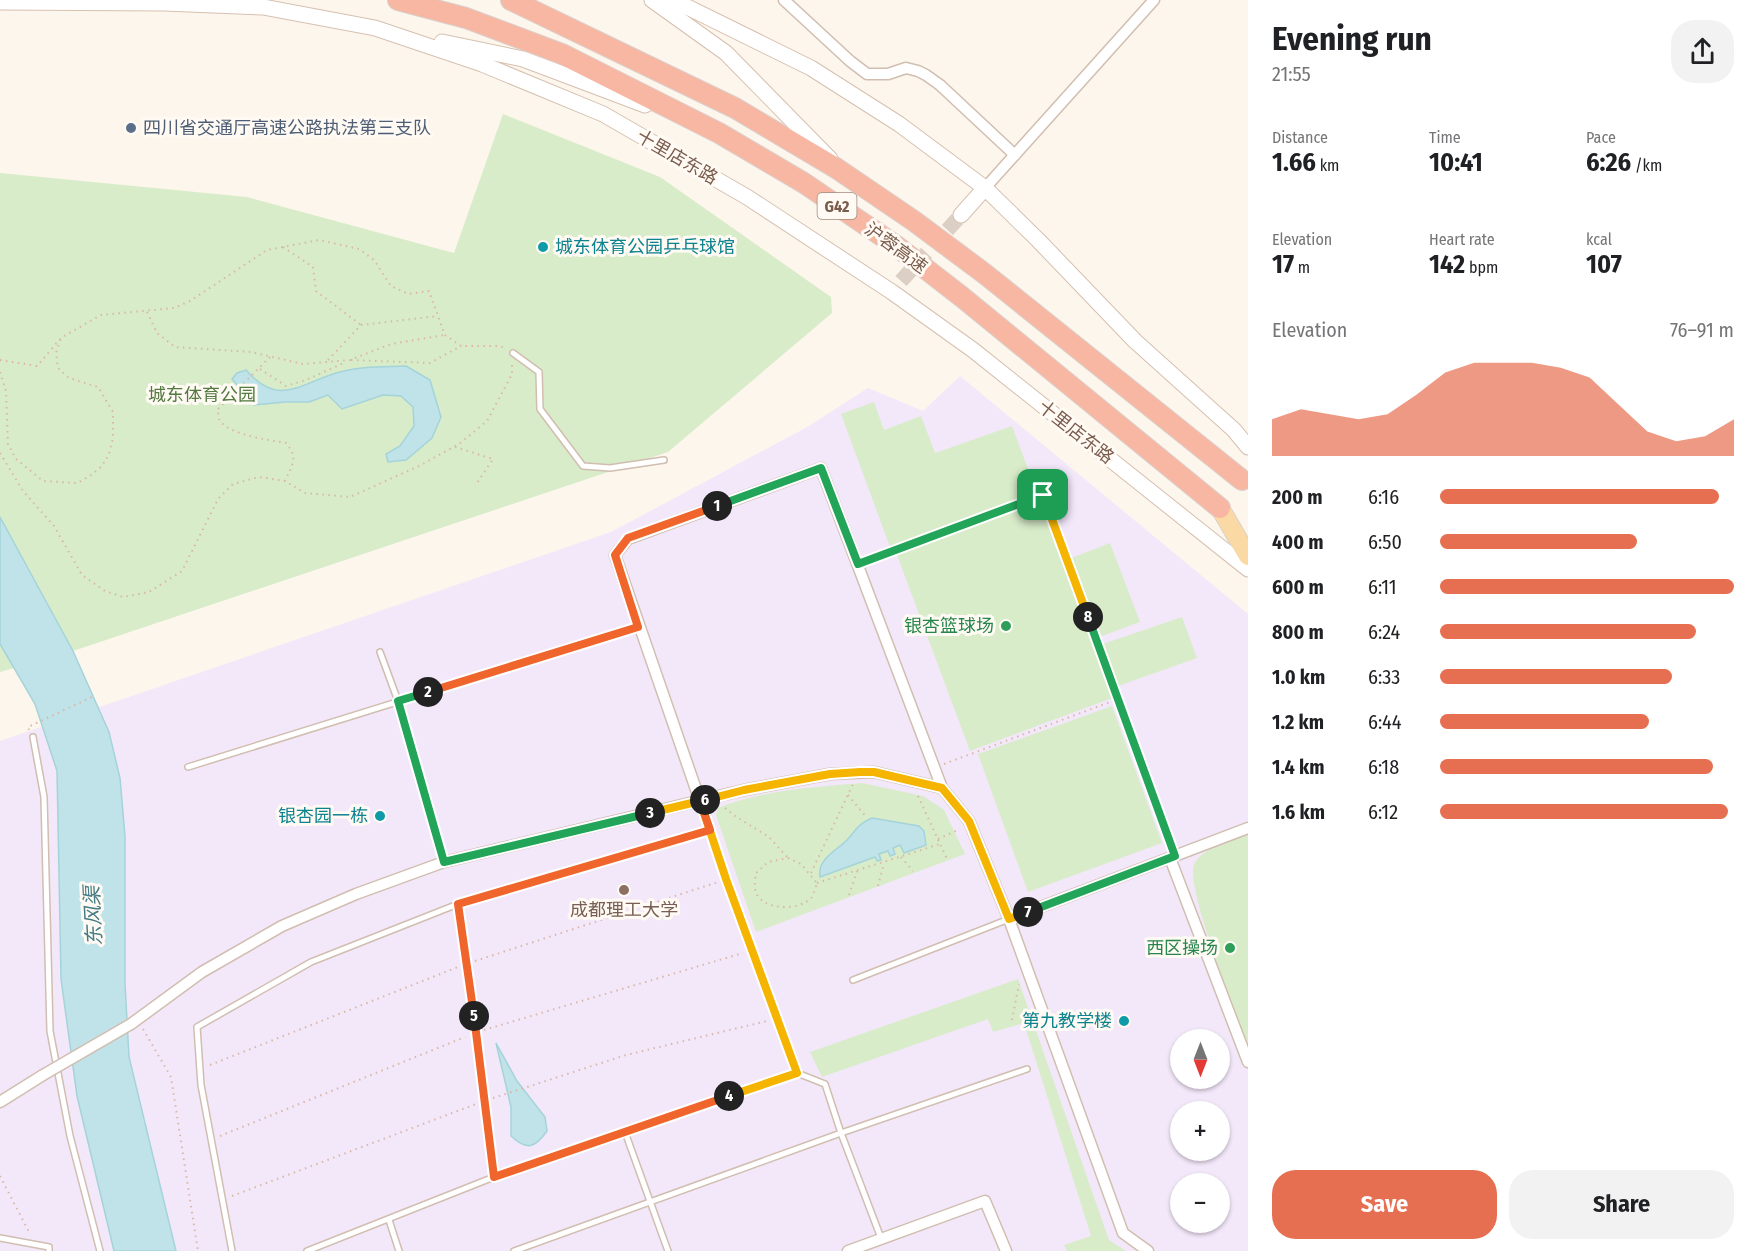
<!DOCTYPE html>
<meta charset="utf-8">
<style>
:root{--surface:#fff;--page:#f2f2f2;--text:#202124;--muted:#757577;--accent:#e76f51}
body{margin:0;font-family:"Fira Sans Condensed","Noto Sans SC",sans-serif;background:var(--page);color:var(--text);height:100vh;display:flex;flex-direction:column;font-size:22px;white-space:nowrap}
*{box-sizing:border-box;margin:0}
p{font-size:20px;color:var(--muted)}
.icon{flex:none;width:33px;height:33px;fill:none;stroke:currentColor;stroke-width:2;stroke-linecap:round;stroke-linejoin:round}
.map{position:relative;flex:1;overflow:hidden}
.sheet{display:flex;flex-direction:column;background:var(--surface);width:510px}
.sheet>*{flex:none}
.needle{width:39px;rotate:180deg}
.tools{position:absolute;left:1170px;top:1029px;display:grid;gap:12px}
.tools a{display:grid;place-items:center;width:60px;height:60px;border-radius:50%;background:var(--surface);box-shadow:0 2px 4px #0004;font-size:30px}
.pin{position:absolute;display:grid;place-items:center;width:51px;height:51px;color:#fff;margin:-26px;border-radius:12px;box-shadow:0 3px 9px #0006}
.km{position:absolute;width:30px;height:30px;margin:-15px;border-radius:50%;background:#222;color:#fff;font-size:16px;line-height:30px;text-align:center}
.round{display:grid;place-items:center;flex:none;width:63px;height:63px;border-radius:24px;background:var(--page)}
.head{display:flex;align-items:center;justify-content:space-between;height:102px;padding:0 24px}
h1{font-size:33px;font-weight:700;line-height:45px}
.stats{display:grid;grid-template-columns:repeat(3,1fr);gap:9px;height:102px;padding:6px 24px}
.stats div{display:grid;align-content:center}
.stats b{font-size:26px;font-weight:700}
.stats small{font-size:16px;font-weight:400}
.stats p{font-size:16px}
.chart{height:168px;padding:12px 24px}
.chart p{display:flex;justify-content:space-between}
.chart svg{width:100%;height:108px;margin-top:6px;fill:var(--accent);opacity:.7}
.action{display:flex;gap:12px;margin-top:auto;padding:12px 24px}
.action a{flex:1;height:69px;border-radius:24px;background:var(--accent);color:#fff;font-size:24px;font-weight:700;line-height:69px;text-align:center}
.action a+a{background:var(--page);color:var(--text)}
ul{padding:0 24px;list-style:none;font-size:20px}
li{display:grid;grid-template-columns:96px 72px 1fr;align-items:center;height:45px}
li i{height:15px;border-radius:8px;background:var(--accent)}
main{display:flex;flex:1;min-height:0}
.map>svg:first-child{display:block}
</style>
<main>
<div class="map">
<svg width="1248" height="1251" viewBox="0 0 1248 1251">
<rect width="100%" height="100%" fill="#fdf6ec"/>
<path fill="#f3e8fa" fill-rule="evenodd" d="M 960,376 L 1248,614 L 1248,1251 L 0,1251 L 0,741 L 611,532 L 809,426 L 868,388 L 923,411 ZM 1180,1040 L 1220,1040 L 1220,1078 L 1180,1078 ZM 1180,1112 L 1220,1112 L 1220,1150 L 1180,1150 ZM 1180,1184 L 1220,1184 L 1220,1222 L 1180,1222 Z"/>
<path fill="#d8ecc9" d="M 503,114 L 660,177 L 831,297 L 832,313 L 668,452 L 73,651 L 0,672 L 0,173 L 247,197 L 454,253 Z
M 874,402 L 884,430 L 921,416 L 935,453 L 1012,426 L 1037,493 L 890,547 L 841,414 Z
M 1041,501 L 1115,697 L 970,751 L 897,555 Z
M 1110,543 L 1140,622 L 1099,637 L 1069,559 Z
M 1182,617 L 1197,658 L 1118,686 L 1103,644 Z
M 1112,706 L 1162,843 L 1028,892 L 978,754 Z
M 862,783 L 923,796 L 944,810 L 965,854 L 756,932 L 716,815 L 718,808 C 762,790 815,787 862,783 Z
M 1248,833 L 1248,1045 C 1237,1015 1185,888 1194,865 C 1199,849 1233,840 1248,833 Z
M 1018,979 L 1109,1240 L 1126,1251 L 1067,1251 L 1064,1245 L 1091,1236 L 1024,1023 L 993,1032 L 988,1019 L 822,1077 L 810,1052 Z"/>
<path fill="#bfe3e8" stroke="#a5d3da" stroke-width="1.5" d="M 406,366 L 430,380 L 441,417 L 432,438 L 406,460 L 388,462 L 386,454 L 400,446 L 414,426 L 413,407 L 401,396 L 383,395 L 342,409 L 328,395 L 309,402 L 285,402 L 254,405 L 232,379 L 237,373 L 246,370 C 280,409 301,382 340,372 C 360,366 384,367 406,366 Z
M 0,517 L 73,651 L 109,732 L 120,778 L 125,836 L 125,984 L 129,1057 L 176,1251 L 114,1251 L 77,1096 L 61,979 L 57,771 L 35,704 L 0,644 Z
M 872,818 L 919,826 L 924,831 L 926,845 L 904,853 L 900,845 L 893,848 L 895,854 L 890,856 L 888,851 L 879,854 L 881,860 L 877,861 L 875,857 L 820,877 C 817,859 836,851 847,840 C 857,829 858,824 872,818 Z
M 496,1043 L 517,1081 L 545,1117 L 547,1131 C 535,1148 527,1151 511,1136 L 511,1107 Z"/>
<g fill="none" stroke-linecap="round" stroke-linejoin="round">
<path stroke="#dcd0c4" stroke-width="15" stroke-dasharray="15 8" stroke-linecap="butt" d="M 901,281 L 961,215"/>
<g stroke="#d1beb0" stroke-width="8">
<path id="lane" d="M 513,353 L 539,372 L 540,409 L 583,466 L 610,468 L 664,460
M 380,652 L 398,701 L 436,828
M 33,737 L 44,797 L 50,1031 L 70,1136 L 100,1251
M 188,767 L 638,627
M 700,801 L 726,879 L 797,1073 L 825,1084 L 841,1133 L 881,1238
M 458,904 L 494,1177
M 853,980 L 1009,919
M 625,1132 L 668,1251
M 389,1220 L 399,1251
M 0,1238 L 49,1247 L 49,1251
M 232,1251 L 201,1085 L 197,1027 L 311,962 L 458,904 L 710,830
M 307,1251 L 494,1177 L 797,1073
M 514,1251 L 841,1133 L 1027,1069"/>
</g>
<g stroke="#d1beb0" stroke-width="13">
<path id="street" d="M 784,0 L 850,61 L 867,74 L 888,74 L 906,68 L 918,71 L 926,75 L 940,85 L 1015,155
M 985,188 L 1154,0
M 700,801 L 615,555 L 628,539 L 821,468 L 942,788
M 1170,858 L 1248,1062
M 1009,919 L 1248,828
M 131,1024 L 202,972 L 282,926 L 356,894 L 444,862 L 744,790 L 830,774 L 874,772 L 942,788 L 969,821 L 1009,919 L 1123,1233 L 1148,1251
M 0,1102 L 43,1075
M 848,1251 L 985,1201 L 1006,1251"/>
</g>
<g stroke="#d6c0b0" stroke-width="17">
<path id="secondary" d="M 652,0 L 726,53 L 830,159
M 673,0 L 811,68 L 899,124 L 985,188 L 1038,240 L 1135,341 L 1234,430 L 1248,447
M 0,2 L 164,3 L 263,7 L 375,28 L 482,64 L 603,114 L 747,197 L 892,292 L 973,350 L 1248,569
M 442,42 L 523,59 L 645,105
M 961,215 L 985,188"/>
</g>
<g stroke="#dad1cd" stroke-width="20">
<path id="primary" d="M 1220,508 L 1248,556"/>
</g>
<g stroke="#dad1cd" stroke-width="22">
<path id="highway" d="M 398,0 L 466,18 L 562,54 L 719,133 L 804,183 L 895,245 L 962,297 L 1220,508
M 511,0 L 735,108 L 836,168 L 914,221 L 985,274 L 1242,480"/>
</g>
<path stroke="#d9b8a5" stroke-width="2" stroke-dasharray="1.5 4.5" stroke-linecap="butt" d="M 283,247 L 313,267 L 316,291 L 361,325
M 147,312 L 157,333 L 175,347 L 251,352 L 303,364 L 350,360 L 391,344 L 445,335
M 270,357 L 217,410 C 218,410 219,419 219,419 C 227,435 270,440 286,443 C 299,458 292,465 285,481
M 0,360 L 37,366 L 61,338 L 101,315 L 174,308 L 190,301 L 267,250 L 319,240 L 359,249 L 374,260 L 391,286 L 408,294 L 429,291 L 445,335 L 461,346 L 500,346 L 504,348
M 328,360 L 361,325 L 438,316
M 351,360 L 430,363 L 461,346
M 260,369 L 286,386 L 306,380 L 346,362
M 0,372 L 6,391 L 8,444 L 16,459 L 43,481 L 77,483 L 90,476 L 102,466 L 109,454 L 113,438 L 113,412 L 98,387 L 69,378 L 58,368 L 56,353 L 61,338
M 455,447 L 493,459 L 475,486
M 0,453 L 23,491 L 54,526 L 82,575 L 105,591 L 123,597 L 149,592 L 182,571 L 218,499 L 233,484 L 259,477 L 285,481 L 305,493 L 350,497 L 419,466 L 459,444 L 487,421 L 512,374 L 512,364
M 869,560 L 1043,495 L 1171,845
M 29,730 L 28,727 L 94,696
M 944,764 L 1118,699
M 848,795 L 867,818
M 918,796 L 947,859
M 725,808 L 735,816 L 769,837 L 788,858
M 438,837 L 442,852
M 938,839 L 960,829
M 901,857 L 913,871
M 788,858 L 801,864 L 817,883 C 816,887 814,893 812,897 C 800,912 757,911 755,888 C 754,883 756,877 756,873 L 768,862 Z
M 811,873 L 853,784
M 817,883 L 940,844
M 878,886 L 884,863
M 849,895 L 857,871
M 475,961 L 718,882
M 1012,1020 L 1019,984
M 143,1029 L 171,1077 L 198,1251
M 484,1030 L 743,953
M 210,1065 L 458,967
M 493,1098 L 626,1055 L 767,1021
M 220,1136 L 465,1037
M 0,1176 L 30,1234
M 232,1196 L 476,1104"/>
<use href="#lane" stroke="#fff" stroke-width="5"/>
<use href="#street" stroke="#fff" stroke-width="10"/>
<use href="#secondary" stroke="#fff" stroke-width="15"/>
<use href="#primary" stroke="#fbd9a5" stroke-width="18"/>
<use href="#highway" stroke="#f7b7a3" stroke-width="20"/>
<g stroke="#d1beb0" stroke-width="13" stroke-linecap="butt">
<path id="street-bridge" d="M 43,1075 L 131,1024"/>
</g>
<use href="#street-bridge" stroke="#fff" stroke-width="10"/>
</g>
<g fill="none" stroke-linecap="round" stroke-linejoin="round">
<g stroke="#fff" stroke-width="12">
<path id="split-1" d="M 717,506 L 821,468 L 858,564 L 1043,495"/>
</g>
<g stroke="#fff" stroke-width="12">
<path id="split-2" d="M 428,692 L 638,627 L 615,555 L 628,538 L 717,506"/>
</g>
<g stroke="#fff" stroke-width="12">
<path id="split-3" d="M 428,692 L 398,701 L 444,862 L 650,813"/>
</g>
<g stroke="#fff" stroke-width="12">
<path id="split-4" d="M 650,813 L 700,801 L 726,879 L 797,1073 L 729,1096"/>
</g>
<g stroke="#fff" stroke-width="12">
<path id="split-5" d="M 474,1016 L 494,1177 L 729,1096"/>
</g>
<g stroke="#fff" stroke-width="12">
<path id="split-6" d="M 474,1016 L 458,904 L 710,830 L 700,801 L 705,800"/>
</g>
<g stroke="#fff" stroke-width="12">
<path id="split-7" d="M 705,800 L 744,790 L 830,774 L 860,772 L 874,772 L 942,788 L 969,821 L 1009,919 L 1028,912"/>
</g>
<g stroke="#fff" stroke-width="12">
<path id="split-8" d="M 1028,912 L 1175,856 L 1088,617"/>
</g>
<g stroke="#fff" stroke-width="12">
<path id="split-9" d="M 1043,495 L 1088,617"/>
</g>
<use href="#split-1" stroke="#22a559" stroke-width="8"/>
<use href="#split-2" stroke="#f0652b" stroke-width="8"/>
<use href="#split-3" stroke="#22a559" stroke-width="8"/>
<use href="#split-4" stroke="#f5b400" stroke-width="8"/>
<use href="#split-5" stroke="#f0652b" stroke-width="8"/>
<use href="#split-6" stroke="#f0652b" stroke-width="8"/>
<use href="#split-7" stroke="#f5b400" stroke-width="8"/>
<use href="#split-8" stroke="#22a559" stroke-width="8"/>
<use href="#split-9" stroke="#f5b400" stroke-width="8"/>
</g>
<circle fill="#5c6f8a" stroke="#fffaf3" stroke-width="2" cx="131" cy="128" r="6"/>
<g fill="#0f9aa8" stroke="#fffaf3" stroke-width="2">
<circle cx="543" cy="247" r="6"/>
<circle cx="380" cy="816" r="6"/>
<circle cx="1124" cy="1021" r="6"/>
</g>
<g fill="#2e9e5b" stroke="#fffaf3" stroke-width="2">
<circle cx="1006" cy="626" r="6"/>
<circle cx="1230" cy="948" r="6"/>
</g>
<circle fill="#8d6e63" stroke="#fffaf3" stroke-width="2" cx="624" cy="890" r="6"/>
<g text-anchor="middle" dominant-baseline="central" stroke-width="6" stroke-linejoin="round" paint-order="stroke">
<rect fill="#fffaf3" stroke="#a28b7f" stroke-width="1.5" x="817.5" y="193" width="39" height="26" rx="4.5"/>
<g font-size="16" font-weight="bold" fill="#7a5c4d">
<text x="837" y="206">G42</text>
</g>
<g font-size="18" fill="#4e5e75" stroke="#fffaf3" text-anchor="start">
<text x="143" y="128">四川省交通厅高速公路执法第三支队</text>
</g>
<g font-size="18" fill="#7a5c4d" stroke="#fffaf3">
<text transform="translate(677 157) rotate(30)">十里店东路</text>
<text transform="translate(896 248) rotate(36)">沪蓉高速</text>
<text transform="translate(1076 432) rotate(38)">十里店东路</text>
</g>
<g font-size="18" fill="#0d838f" stroke="#fffaf3" text-anchor="end">
<text x="555" y="247" text-anchor="start">城东体育公园乒乓球馆</text>
<text x="368" y="816">银杏园一栋</text>
<text x="1112" y="1021">第九教学楼</text>
</g>
<g font-size="18" fill="#537a41" stroke="#fffaf3">
<text x="202" y="395">城东体育公园</text>
</g>
<g font-size="18" fill="#27864d" stroke="#fffaf3" text-anchor="end">
<text x="994" y="626">银杏篮球场</text>
<text x="1218" y="948">西区操场</text>
</g>
<g font-size="18" fill="#785e54" stroke="#fffaf3">
<text x="624" y="910">成都理工大学</text>
</g>
<g font-size="20" font-style="italic" fill="#437c86" stroke="#fffaf3">
<text transform="translate(93 916) rotate(-93)">东风渠</text>
</g>
</g>
</svg>
<div class="tools">
<a><svg class="needle" viewBox="-14 -14 28 28"><path d="M0-13l5 13h-10z" fill="#e53935"/><path d="M0 13l5-13h-10z" fill="#757577"/></svg></a>
<a>+</a>
<a>−</a>
</div>
<div class="pin" style="left:1043px;top:495px;background:#1e9e55"><svg class="icon" aria-label="arrive" viewBox="0 0 24 24"><path d="M6 21V4h12l-3 4 3 4H6"/></svg></div>
<b class="km" style="left:717px;top:506px">1</b>
<b class="km" style="left:428px;top:692px">2</b>
<b class="km" style="left:650px;top:813px">3</b>
<b class="km" style="left:729px;top:1096px">4</b>
<b class="km" style="left:474px;top:1016px">5</b>
<b class="km" style="left:705px;top:800px">6</b>
<b class="km" style="left:1028px;top:912px">7</b>
<b class="km" style="left:1088px;top:617px">8</b>
</div>
<section class="sheet">
<div class="head"><div><h1>Evening run</h1><p>21:55</p></div><a class="round"><svg class="icon" aria-label="share" viewBox="0 0 24 24"><path d="M12 15V3M7 8l5-5 5 5M5 13v7h14v-7"/></svg></a></div>
<div class="stats">
<div><p>Distance</p><b>1.66<small> km</small></b></div>
<div><p>Time</p><b>10:41</b></div>
<div><p>Pace</p><b>6:26<small> /km</small></b></div>
</div>
<div class="stats">
<div><p>Elevation</p><b>17<small> m</small></b></div>
<div><p>Heart rate</p><b>142<small> bpm</small></b></div>
<div><p>kcal</p><b>107</b></div>
</div>
<div class="chart"><p><span>Elevation</span>76–91 m</p>
<svg viewBox="0 0 160 44" preserveAspectRatio="none"><path d="M0 44V29L10 25L20 27L30 29L40 27L50 19L60 10L70 6L80 6L90 6L100 8L110 12L120 23L130 34L140 38L150 36L160 29V44z"/></svg>
</div>
<ul>
<li><b>200 m</b>6:16<i style="width:95%"></i></li>
<li><b>400 m</b>6:50<i style="width:67%"></i></li>
<li><b>600 m</b>6:11<i style="width:100%"></i></li>
<li><b>800 m</b>6:24<i style="width:87%"></i></li>
<li><b>1.0 km</b>6:33<i style="width:79%"></i></li>
<li><b>1.2 km</b>6:44<i style="width:71%"></i></li>
<li><b>1.4 km</b>6:18<i style="width:93%"></i></li>
<li><b>1.6 km</b>6:12<i style="width:98%"></i></li>
</ul>
<div class="action"><a>Save</a><a>Share</a></div>
</section>
</main>
